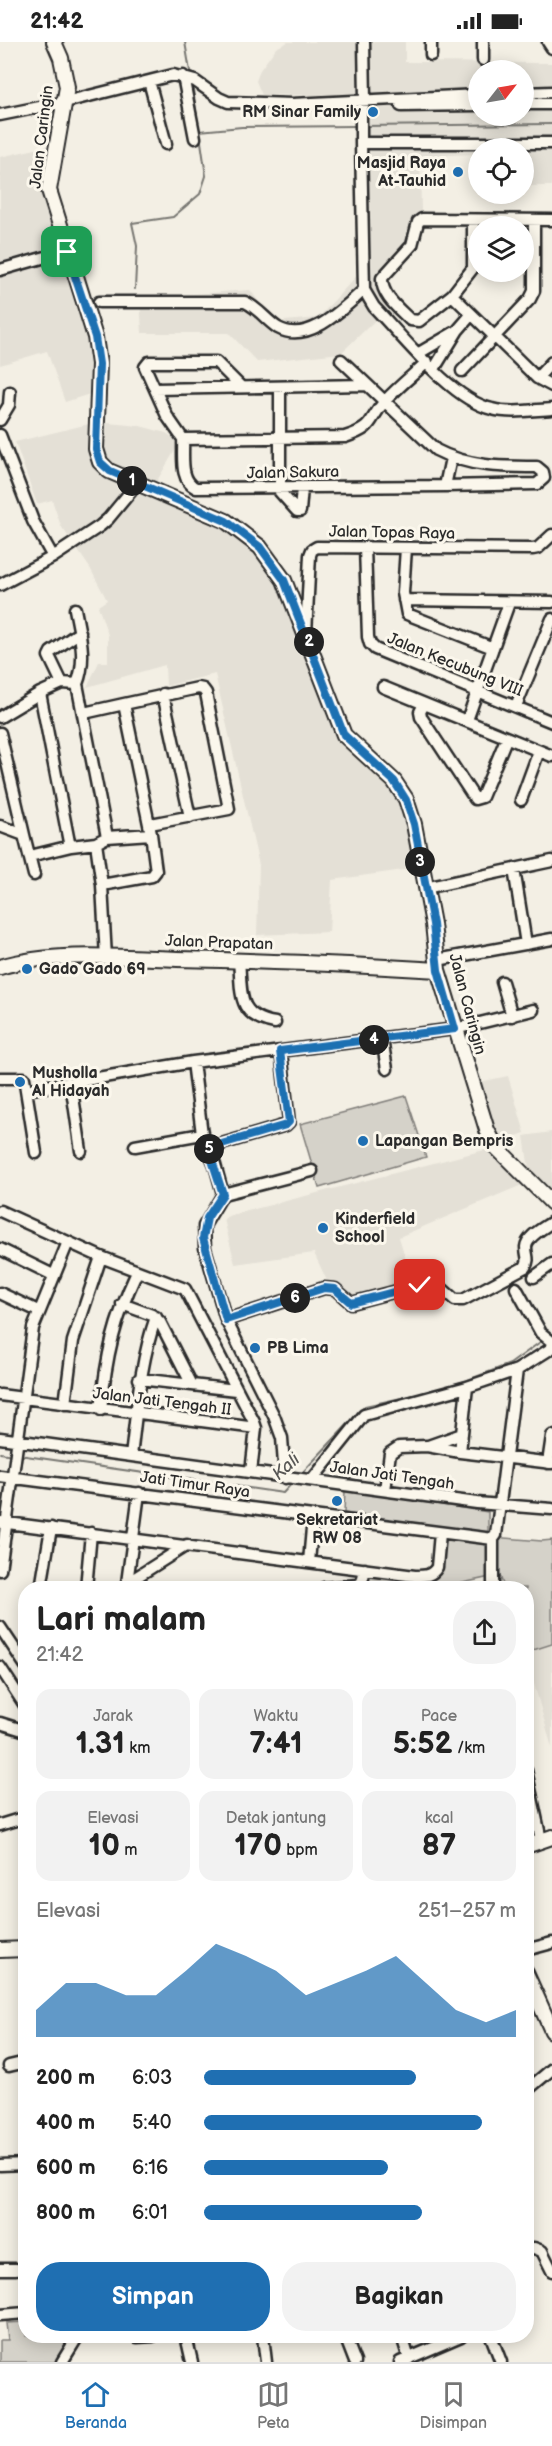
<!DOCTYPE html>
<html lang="id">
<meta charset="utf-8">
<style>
:root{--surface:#fff;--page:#f2f2f2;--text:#222;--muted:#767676;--line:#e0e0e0;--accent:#1f6fb2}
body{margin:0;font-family:"Balsamiq Sans",sans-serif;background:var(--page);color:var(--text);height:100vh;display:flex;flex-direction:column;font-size:22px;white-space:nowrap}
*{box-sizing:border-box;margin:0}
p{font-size:20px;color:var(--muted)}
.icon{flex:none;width:33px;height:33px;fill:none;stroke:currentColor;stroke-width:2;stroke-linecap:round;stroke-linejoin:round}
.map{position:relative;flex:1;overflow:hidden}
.panel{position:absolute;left:18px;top:1539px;width:516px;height:762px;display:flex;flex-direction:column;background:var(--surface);border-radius:24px;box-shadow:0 3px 15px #0003}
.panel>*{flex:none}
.needle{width:39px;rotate:59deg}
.fabs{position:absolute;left:468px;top:18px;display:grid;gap:12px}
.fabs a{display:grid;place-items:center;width:66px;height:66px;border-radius:50%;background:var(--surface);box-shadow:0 3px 15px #0003;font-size:30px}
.pin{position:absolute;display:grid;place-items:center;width:51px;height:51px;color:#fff;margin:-26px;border-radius:12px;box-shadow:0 3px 9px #0006}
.km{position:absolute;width:30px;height:30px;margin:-15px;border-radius:50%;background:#222;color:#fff;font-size:16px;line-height:30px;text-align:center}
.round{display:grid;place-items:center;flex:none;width:63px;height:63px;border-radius:24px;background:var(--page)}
.headline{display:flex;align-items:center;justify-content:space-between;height:102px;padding:0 18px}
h1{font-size:33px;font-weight:600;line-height:45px}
.figures{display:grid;grid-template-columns:repeat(3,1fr);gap:9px;height:102px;padding:6px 18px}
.figures div{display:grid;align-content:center;border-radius:15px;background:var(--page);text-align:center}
.figures b{font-size:30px;font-weight:600}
.figures small{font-size:16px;font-weight:400}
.figures p{font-size:16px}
.chart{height:168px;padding:12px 18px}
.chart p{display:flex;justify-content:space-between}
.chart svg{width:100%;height:108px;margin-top:6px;fill:var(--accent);opacity:.7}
.primary-button{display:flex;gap:12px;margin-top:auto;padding:12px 18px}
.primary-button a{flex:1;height:69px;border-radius:24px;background:var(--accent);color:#fff;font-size:24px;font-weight:600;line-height:69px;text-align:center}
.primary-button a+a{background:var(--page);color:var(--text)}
ul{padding:0 18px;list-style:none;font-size:20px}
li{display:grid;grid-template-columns:96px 72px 1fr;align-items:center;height:45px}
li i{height:15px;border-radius:8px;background:var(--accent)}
.status{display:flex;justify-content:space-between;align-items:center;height:42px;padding:0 30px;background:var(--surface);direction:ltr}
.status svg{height:16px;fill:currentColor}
.tabs{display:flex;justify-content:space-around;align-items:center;height:84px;border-top:2px solid var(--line);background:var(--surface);font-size:16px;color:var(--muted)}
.tabs a{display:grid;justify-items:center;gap:3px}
.tabs .on{color:var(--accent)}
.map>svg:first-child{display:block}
</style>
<div class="status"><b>21:42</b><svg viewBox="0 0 49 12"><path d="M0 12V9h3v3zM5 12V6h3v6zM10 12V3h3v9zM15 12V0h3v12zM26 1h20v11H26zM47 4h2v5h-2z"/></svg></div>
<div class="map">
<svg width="552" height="2320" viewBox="0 0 552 2320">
<rect width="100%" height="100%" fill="#f3efe4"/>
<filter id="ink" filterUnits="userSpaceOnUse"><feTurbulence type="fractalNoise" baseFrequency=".0167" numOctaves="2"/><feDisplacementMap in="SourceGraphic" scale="12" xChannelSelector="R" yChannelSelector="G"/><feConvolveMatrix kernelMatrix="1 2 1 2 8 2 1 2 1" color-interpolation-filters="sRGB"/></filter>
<g filter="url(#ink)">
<path fill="#e4e0d6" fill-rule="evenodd" d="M 288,0 L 405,0 L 405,20 L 552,21 L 552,144 L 524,144 L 524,106 L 478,106 L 478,112 L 420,114 L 421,170 L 415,201 L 381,233 L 390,264 L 341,311 L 257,320 L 229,291 L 142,291 L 140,256 L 250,248 L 274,280 L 318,276 L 361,229 L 355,53 L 262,53 L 256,39 L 260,28 L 276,6 ZM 478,28 L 524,28 L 524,74 L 478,74 Z
M 58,102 L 49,149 L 99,321 L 99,349 L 65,360 L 47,309 L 0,323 L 0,115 Z
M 97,380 L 140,384 L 166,391 L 180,400 L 152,447 L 227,479 L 284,537 L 344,695 L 395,739 L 425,825 L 332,838 L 329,890 L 257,893 L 259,823 L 215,632 L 166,644 L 165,623 L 87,645 L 99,620 L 108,620 L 108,593 L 98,564 L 107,558 L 90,526 L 61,484 L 52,458 L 37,462 L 15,400 Z
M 508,1034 L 525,1091 L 499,1100 L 475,1041 Z
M 552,1090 L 552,1152 L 529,1128 L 524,1094 Z
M 496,1105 L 529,1140 L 399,1195 L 413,1241 L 351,1257 L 328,1241 L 314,1211 L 235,1222 L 224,1177 L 228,1174 Z
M 552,1602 L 552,1706 L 527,1617 L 526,1610 Z"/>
<path fill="#d5d2c9" stroke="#807e7a" stroke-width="1.5" d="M 406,1054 L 426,1115 L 319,1146 L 300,1082 Z
M 345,1448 L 488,1470 L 488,1491 L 344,1471 Z
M 440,1491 L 542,1499 L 552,1498 L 552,1602 L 527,1610 L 526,1546 L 504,1546 L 500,1533 L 439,1546 L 369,1546 L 367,1532 L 431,1532 Z
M 25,2280 L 26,2294 L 63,2294 L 65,2303 L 56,2320 L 0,2320 L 0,2298 L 8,2298 L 6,2281 Z"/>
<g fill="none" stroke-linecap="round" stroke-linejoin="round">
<path stroke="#787772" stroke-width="2" d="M 185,0 L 191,35
M 192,41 L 199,89 L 242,85 L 357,84
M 363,84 L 552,82
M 135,247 L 137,204 L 132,181 L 173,175 L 200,152 L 206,134 L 200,93
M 0,1411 L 13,1413
M 19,1413 L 283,1451 L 293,1440
M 301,1432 L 365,1364 L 424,1351 L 465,1339 L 510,1322 L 543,1298"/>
<g stroke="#2b2b2b" stroke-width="15">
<path id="minor" d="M 364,0 L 365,58 L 361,71 L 361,101 L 364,248 L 374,265 C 403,295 452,358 492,367 C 510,372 533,368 552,367
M 548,0 L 552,6
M 431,13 L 431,0
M 483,18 L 483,0
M 183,34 L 195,96
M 149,39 L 166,102
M 524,51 L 552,50
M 524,62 L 552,62
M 401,64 L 478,63
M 0,73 L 65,60 L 173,33 L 195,39 L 219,56 L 228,60 L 292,62 L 478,53
M 361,101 L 552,101
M 473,178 L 473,226 L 452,253 L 419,279 L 410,278 C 399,267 381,253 382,236 L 412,203 L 418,180 L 422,177 L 552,178
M 0,228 L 67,209
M 452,253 L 537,336 L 552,344
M 99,260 L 245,260 C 258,266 266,278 278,286 C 309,303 343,266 364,248
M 419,311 L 455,290
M 341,318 L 436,408 C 468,425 502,425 537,425 L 543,430 L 544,436 L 537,442 L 445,444 L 451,416
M 434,327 L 458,288 L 471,273
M 462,329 L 530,257 L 534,249 L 534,178
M 537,336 L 552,320
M 280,345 L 280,450 L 297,469 L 300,469 L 302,446
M 155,347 L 366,343
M 0,378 L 9,363 L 10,350
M 0,393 L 33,479 L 53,515
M 183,397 C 184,414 179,438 196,446 L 445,444
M 183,397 L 345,395 C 376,385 367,379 385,359 C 398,345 413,333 427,320
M 183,397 L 167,374 L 145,325 L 149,320 L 216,320 L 241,345
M 365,505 L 368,595 L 370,602 L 375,607 L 552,680
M 406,506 L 403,551 L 407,572 L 493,606
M 0,543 L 53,515 L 100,484 L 108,477 L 137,442
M 404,558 L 552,560
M 75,567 C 80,593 87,617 77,642
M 80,590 L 51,610 L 49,614 L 62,641 L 77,642 L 107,795 L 96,801 L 102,843 L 106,916
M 306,592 L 310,513 L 312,508 L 317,505 L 533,507 L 538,506 L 552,493
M 62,641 L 40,651 L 69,800 L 71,804 L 96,801
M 383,645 L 552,714
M 163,652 L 190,775
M 124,662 L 198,646 L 203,647 L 206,651 L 229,767 L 150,782
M 424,662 L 420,670 L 421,675 L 475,757 L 482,755 L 506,697
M 516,664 L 552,577
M 84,671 L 124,662 L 151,792
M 0,675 L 40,651
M 467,678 L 509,561
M 0,691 L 24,793
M 521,758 L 539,709
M 0,784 L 24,793 L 34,833
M 30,814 L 71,804
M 514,827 L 526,902
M 102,843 L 152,834 L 156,829 L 151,792 L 107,795
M 425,846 L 552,819
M 239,918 C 242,951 236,974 275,981
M 437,918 L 552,897
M 502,940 L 512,974
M 382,997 L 387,1027
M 193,1020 L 202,1092 L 215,1123 L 223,1152 L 204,1184 L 205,1206 L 226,1278 L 274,1374 L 282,1396 L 285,1436
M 0,1036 L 24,1036 L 26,1048 L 193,1020 L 455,987 L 533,968
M 71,1041 L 81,1109
M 26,1048 L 36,1111
M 135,1104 L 202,1092
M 208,1106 L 286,1083 L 289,1080 L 281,1009
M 223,1152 L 312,1129
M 0,1169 L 101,1215 L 185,1247 L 254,1380 L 256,1386 L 251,1430
M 0,1207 L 53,1233
M 534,1235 L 552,1222
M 516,1246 L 541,1291 L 552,1300
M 0,1251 L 38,1269
M 122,1262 L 152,1273 L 160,1280 L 192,1343
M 226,1278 L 324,1246 L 335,1247 L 351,1261 L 420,1243 L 436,1241 L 455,1258 L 463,1258 L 525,1225 C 530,1217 526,1214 526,1205 C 527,1194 544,1186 552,1180
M 139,1337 L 236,1348
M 0,1353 L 256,1386
M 65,1362 L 73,1299 L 101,1215
M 101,1368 C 106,1314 114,1279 137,1230
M 0,1396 L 477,1461 L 552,1467
M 428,1404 L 462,1392
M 460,1410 L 467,1345
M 131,1414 C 137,1367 140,1321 156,1275
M 548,1421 L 552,1394
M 0,1434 L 493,1497 L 496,1493 L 517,1328 L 552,1306
M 312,1438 L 364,1373 L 467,1345 L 517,1328
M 385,1448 L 390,1411 L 399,1405 L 427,1404 L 460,1410 L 552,1421
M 0,1480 L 415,1534 C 425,1534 432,1534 437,1525 L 440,1491
M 493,1497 L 493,1544
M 309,1520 L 313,1475
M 0,1528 L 33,1286 L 68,1200
M 127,1541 L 187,1503
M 41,1546 L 51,1486
M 86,1546 L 91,1491
M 128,1546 L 127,1541 L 139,1451
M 324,1546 L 358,1543 L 362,1540 L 365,1527
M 0,1585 L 26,1624
M 0,1625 L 26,1665
M 0,1681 L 26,1689
M 526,1728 L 541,1798
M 0,1783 L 26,1775
M 526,1908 L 552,1901
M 9,2024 L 26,2020
M 526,2049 L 552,2027
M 0,2123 L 26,2122
M 526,2207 L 534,2206 L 542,2209 L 552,2229
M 0,2227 L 16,2227
M 0,2273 L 26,2271
M 186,2294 L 192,2320
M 263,2294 L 266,2320
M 345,2294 L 355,2320
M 402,2294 L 409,2317
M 491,2294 L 501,2320
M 137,2295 L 153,2294
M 62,2320 L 78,2294
M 400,2320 L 461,2294"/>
</g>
<g stroke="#2b2b2b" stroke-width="18">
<path id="major" d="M 54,0 L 61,16 L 67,45 L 49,148 L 95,295 L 99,322 L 96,407 L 100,420 L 109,429 L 226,479 L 260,505 L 284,538 L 344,693 L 394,739 L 406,757 L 414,782 L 433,882 L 438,928 L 487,1088 L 496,1105 L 552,1161
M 0,925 C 52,909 122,915 177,917 C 264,919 351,922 438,928
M 526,1804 L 552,1795
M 0,1908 L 26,1907
M 526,1931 L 552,1989"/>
</g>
<use href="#minor" stroke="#fbf7ec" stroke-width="10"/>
<use href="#major" stroke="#fbf7ec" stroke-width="14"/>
</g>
</g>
<g fill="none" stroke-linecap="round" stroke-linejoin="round" filter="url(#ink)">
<g stroke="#fff" stroke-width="12">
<path id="route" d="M 67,210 L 95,295 L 99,322 L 96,407 L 100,420 L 110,429 L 226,479 L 260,505 L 284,538 L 344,693 L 394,739 L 406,758 L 414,782 L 433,882 L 438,928 L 455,987 L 280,1009 L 289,1080 L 286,1083 L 208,1106 L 223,1152 L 207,1176 L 203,1196 L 226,1278 L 324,1246 L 335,1247 L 351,1261 L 420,1243"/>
</g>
<use href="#route" stroke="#1f6fb2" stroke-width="8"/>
</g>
<g fill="#1f6fb2" stroke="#fbf7ec" stroke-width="2">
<circle cx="373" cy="70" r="6"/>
<circle cx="458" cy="130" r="6"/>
<circle cx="27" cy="927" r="6"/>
<circle cx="20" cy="1040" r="6"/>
<circle cx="363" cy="1099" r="6"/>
<circle cx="323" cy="1186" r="6"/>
<circle cx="255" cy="1306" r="6"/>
<circle cx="337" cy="1459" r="6"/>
</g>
<g text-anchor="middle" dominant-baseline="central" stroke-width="6" stroke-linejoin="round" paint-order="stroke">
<g font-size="16" font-weight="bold" fill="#2b2b2b" stroke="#fbf7ec" text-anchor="start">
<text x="361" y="70" text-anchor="end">RM Sinar Family</text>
<text x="446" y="121" text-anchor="end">Masjid Raya<tspan x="446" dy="18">At-Tauhid</tspan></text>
<text x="39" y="927">Gado Gado 69</text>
<text x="32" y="1031">Musholla<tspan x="32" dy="18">Al Hidayah</tspan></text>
<text x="375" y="1099">Lapangan Bempris</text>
<text x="335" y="1177">Kinderfield<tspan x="335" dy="18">School</tspan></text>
<text x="267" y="1306">PB Lima</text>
<text x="337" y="1478" text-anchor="middle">Sekretariat<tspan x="337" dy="18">RW 08</tspan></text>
</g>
<g font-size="16" fill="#2b2b2b" stroke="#fbf7ec">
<text transform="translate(42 95) rotate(-83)">Jalan Caringin</text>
<text transform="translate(293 431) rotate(-1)">Jalan Sakura</text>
<text transform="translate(392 491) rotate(1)">Jalan Topas Raya</text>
<text transform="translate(455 623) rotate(22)">Jalan Kecubung VIII</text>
<text transform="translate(219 901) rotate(2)">Jalan Prapatan</text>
<text transform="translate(467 962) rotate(75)">Jalan Caringin</text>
<text transform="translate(162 1360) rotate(7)">Jalan Jati Tengah II</text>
<text transform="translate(392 1434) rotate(8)">Jalan Jati Tengah</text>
<text transform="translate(195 1443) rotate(8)">Jati Timur Raya</text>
</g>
<g font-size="18" font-style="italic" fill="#585755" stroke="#fbf7ec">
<text transform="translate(286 1425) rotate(-42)">Kali</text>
</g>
</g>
</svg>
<div class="fabs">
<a><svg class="needle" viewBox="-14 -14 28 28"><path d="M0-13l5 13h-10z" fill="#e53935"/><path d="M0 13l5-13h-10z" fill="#767676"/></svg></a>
<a><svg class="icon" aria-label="locate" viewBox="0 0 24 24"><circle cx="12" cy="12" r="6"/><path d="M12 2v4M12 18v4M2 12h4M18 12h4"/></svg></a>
<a><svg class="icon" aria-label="layers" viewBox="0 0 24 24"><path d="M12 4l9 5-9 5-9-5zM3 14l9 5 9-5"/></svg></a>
</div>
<div class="pin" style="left:67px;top:210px;background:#1e9e55"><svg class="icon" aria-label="arrive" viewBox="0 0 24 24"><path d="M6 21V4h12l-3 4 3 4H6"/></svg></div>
<div class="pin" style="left:420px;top:1243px;background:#d93025"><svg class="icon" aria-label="check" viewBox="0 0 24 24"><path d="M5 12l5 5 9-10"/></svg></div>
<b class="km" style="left:132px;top:439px">1</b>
<b class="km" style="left:309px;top:600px">2</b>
<b class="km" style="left:420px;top:820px">3</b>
<b class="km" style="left:374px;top:998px">4</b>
<b class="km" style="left:209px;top:1107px">5</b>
<b class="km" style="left:295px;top:1256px">6</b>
<section class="panel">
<div class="headline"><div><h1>Lari malam</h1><p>21:42</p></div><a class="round"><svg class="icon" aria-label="share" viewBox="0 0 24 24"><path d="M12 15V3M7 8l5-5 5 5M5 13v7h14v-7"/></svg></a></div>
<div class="figures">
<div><p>Jarak</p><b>1.31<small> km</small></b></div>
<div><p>Waktu</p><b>7:41</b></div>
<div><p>Pace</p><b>5:52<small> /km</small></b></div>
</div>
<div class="figures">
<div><p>Elevasi</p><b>10<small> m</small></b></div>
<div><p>Detak jantung</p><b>170<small> bpm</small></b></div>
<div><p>kcal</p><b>87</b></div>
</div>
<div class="chart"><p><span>Elevasi</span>251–257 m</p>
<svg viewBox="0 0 160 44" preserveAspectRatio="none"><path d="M0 44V33L10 22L20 22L30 27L40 27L50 17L60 6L70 11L80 17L90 27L100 22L110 17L120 11L130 22L140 33L150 38L160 33V44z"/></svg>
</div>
<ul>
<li><b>200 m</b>6:03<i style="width:68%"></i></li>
<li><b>400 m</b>5:40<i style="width:89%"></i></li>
<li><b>600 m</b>6:16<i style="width:59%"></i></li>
<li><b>800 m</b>6:01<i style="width:70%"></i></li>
</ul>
<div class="primary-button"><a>Simpan</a><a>Bagikan</a></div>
</section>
</div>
<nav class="tabs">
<a class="on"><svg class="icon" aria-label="home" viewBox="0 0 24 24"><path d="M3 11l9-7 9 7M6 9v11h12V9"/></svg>Beranda</a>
<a><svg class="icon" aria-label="map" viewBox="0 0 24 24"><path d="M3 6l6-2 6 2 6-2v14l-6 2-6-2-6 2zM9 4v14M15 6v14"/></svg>Peta</a>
<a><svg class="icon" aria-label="saved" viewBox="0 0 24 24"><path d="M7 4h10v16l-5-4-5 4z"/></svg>Disimpan</a>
</nav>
